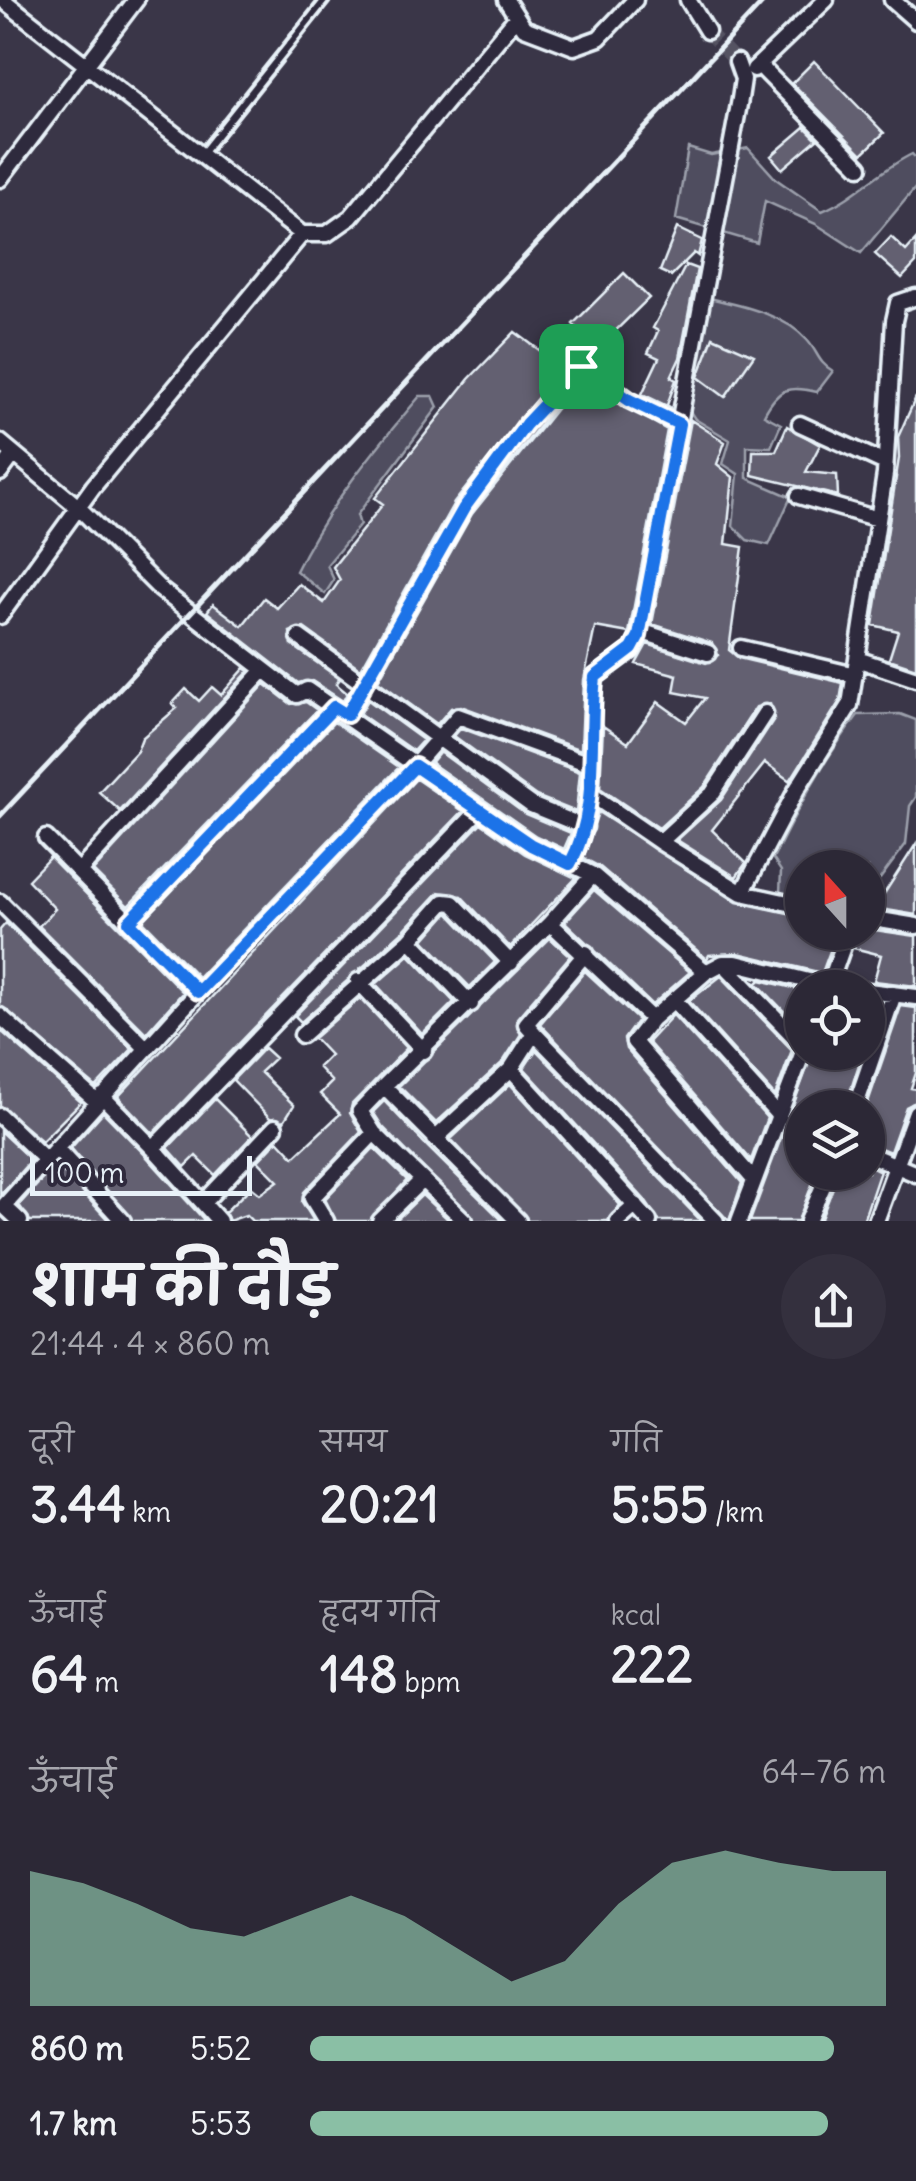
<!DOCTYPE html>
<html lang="hi">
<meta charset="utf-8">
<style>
:root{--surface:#2c2836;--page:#34303e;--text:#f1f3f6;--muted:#a6a6ad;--line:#484451;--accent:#8abfa5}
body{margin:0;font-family:Delius,"Playpen Sans Deva",sans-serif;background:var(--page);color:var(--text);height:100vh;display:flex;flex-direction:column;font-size:38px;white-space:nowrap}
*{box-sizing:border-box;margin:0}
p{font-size:32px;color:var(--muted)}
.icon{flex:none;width:55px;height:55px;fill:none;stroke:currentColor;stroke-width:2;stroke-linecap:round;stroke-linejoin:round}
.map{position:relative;height:1221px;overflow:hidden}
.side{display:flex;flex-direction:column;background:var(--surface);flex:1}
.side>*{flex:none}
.needle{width:65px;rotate:339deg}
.controls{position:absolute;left:785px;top:850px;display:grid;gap:20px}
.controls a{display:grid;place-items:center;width:100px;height:100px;border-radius:50%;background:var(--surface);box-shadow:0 2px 8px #0004,0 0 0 2px var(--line);font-size:50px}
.scale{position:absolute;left:30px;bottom:25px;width:222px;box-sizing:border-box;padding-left:10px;border:5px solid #e8f1f8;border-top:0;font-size:28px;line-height:35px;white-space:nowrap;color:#e8f1f8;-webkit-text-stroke:8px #2f2a3d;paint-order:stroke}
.pin{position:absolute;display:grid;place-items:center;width:85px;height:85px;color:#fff;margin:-42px;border-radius:20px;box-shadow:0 5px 15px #0006}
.round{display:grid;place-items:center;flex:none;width:105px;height:105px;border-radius:52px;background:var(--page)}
.summary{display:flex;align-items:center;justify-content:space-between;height:170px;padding:0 30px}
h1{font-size:55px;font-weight:700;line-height:75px}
.figures{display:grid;grid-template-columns:repeat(3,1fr);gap:15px;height:170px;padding:10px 30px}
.figures div{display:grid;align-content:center}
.figures b{font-size:50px;font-weight:700}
.figures small{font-size:28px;font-weight:400}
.figures p{font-size:28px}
.chart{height:280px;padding:20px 30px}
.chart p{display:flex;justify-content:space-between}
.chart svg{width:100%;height:180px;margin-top:10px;fill:var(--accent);opacity:.7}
ul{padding:0 30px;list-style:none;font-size:32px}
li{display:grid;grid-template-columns:160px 120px 1fr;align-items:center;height:75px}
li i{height:25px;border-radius:12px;background:var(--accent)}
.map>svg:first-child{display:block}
</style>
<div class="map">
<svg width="916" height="1221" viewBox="0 0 916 1221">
<rect width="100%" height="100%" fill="#3a3648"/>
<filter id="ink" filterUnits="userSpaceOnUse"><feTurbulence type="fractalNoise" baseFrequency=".01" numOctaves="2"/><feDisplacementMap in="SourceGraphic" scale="20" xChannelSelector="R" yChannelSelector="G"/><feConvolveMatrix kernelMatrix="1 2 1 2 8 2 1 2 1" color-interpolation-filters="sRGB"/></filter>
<g filter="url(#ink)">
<path fill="#504e5f" stroke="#9ca0ac" stroke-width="2.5" d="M 688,148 L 711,155 L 748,148 L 776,179 L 822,211 C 856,197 879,170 912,154 L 916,158 L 916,187 L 861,253 L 816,224 L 765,201 L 757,243 L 676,219 Z
M 709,298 C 742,306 784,314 807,340 C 818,352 818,363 833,371 L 817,392 C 788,385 778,388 764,415 L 781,424 L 771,447 L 747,446 L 747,478 L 791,497 L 769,545 L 747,540 L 733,526 L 738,474 L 723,464 L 730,440 L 695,419 L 685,404 Z
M 420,396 L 433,396 L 438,407 L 357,515 L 360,525 L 327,565 L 334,580 L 325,594 L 296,571 C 327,507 374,450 420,396 Z
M 900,714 L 916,720 L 916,797 L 910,806 L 906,844 L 868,895 L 868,868 L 802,868 L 802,897 L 780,893 L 781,871 L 773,859 C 798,807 823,761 858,715 Z"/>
<path fill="#636171" stroke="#e8f1f8" stroke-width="2.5" d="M 814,61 L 884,133 L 862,154 L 792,83 Z
M 805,127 L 817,139 L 782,169 L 771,156 Z
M 677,228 L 702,240 L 698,256 L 694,253 L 671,276 L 660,271 Z
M 891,237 L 906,251 L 916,240 L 916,263 L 902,278 L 875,254 Z
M 686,265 L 697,269 L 680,358 L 671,377 L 676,380 L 667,405 L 671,408 L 642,394 L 659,358 L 648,353 L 658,331 L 653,328 Z
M 624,273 L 649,298 L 597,349 L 573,324 Z
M 515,332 L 562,367 L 454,503 L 361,669 L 304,628 L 290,632 L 292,645 L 340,679 L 336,684 L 347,693 L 343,701 L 312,681 L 298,683 L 207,612 L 213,604 L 242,626 L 264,598 L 277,608 L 299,584 L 324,603 L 340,580 L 333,567 L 383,504 L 375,498 L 469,379 Z
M 713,337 L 754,355 L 725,397 L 698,377 Z
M 579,380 L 667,430 L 629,633 L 595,627 L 584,680 L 581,750 L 461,706 L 451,708 L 437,724 L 378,681 L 472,514 Z
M 916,397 L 916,668 L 889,659 L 898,631 L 873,625 L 899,458 L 898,437 Z
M 691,420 L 725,442 L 717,464 L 733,477 L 726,544 L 743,547 L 729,650 L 739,658 L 843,683 L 840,701 L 790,781 L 765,763 L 712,830 L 746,863 L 736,877 L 677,840 L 721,800 L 774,719 L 770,704 L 756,707 L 704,787 L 659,828 L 600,788 L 603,726 L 628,743 L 658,702 L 686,722 L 705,698 L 674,692 L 677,675 L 636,664 L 647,644 L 706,663 L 718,655 L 712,643 L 652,624 Z
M 787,426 L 820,445 L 806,472 L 837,475 L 838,496 L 752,475 L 753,451 L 776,451 Z
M 245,668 L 249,671 L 120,811 L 99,792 L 137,751 L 142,738 L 177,708 L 172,704 L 186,689 L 199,701 L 212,687 L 221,695 Z
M 265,684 L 291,704 L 306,702 L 317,710 L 128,906 L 93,871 Z
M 368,700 L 423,740 L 413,751 L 360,714 Z
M 334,722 L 399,767 L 198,977 L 143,921 Z
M 461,728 L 580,772 L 576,812 L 536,796 L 454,736 Z
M 440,752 L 525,814 L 571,833 L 564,849 L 536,836 L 431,763 Z
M 416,779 L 463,811 L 153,1133 L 118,1097 Z
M 598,812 L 737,902 L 802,916 L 802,932 L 837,932 L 822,973 L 738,953 L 709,955 L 707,959 L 600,867 L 583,858 Z
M 481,823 L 525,854 L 576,878 L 510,947 L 461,896 L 439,892 L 402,932 L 301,1022 L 295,1016 Z
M 916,844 L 916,915 L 875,908 Z
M 50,857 L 183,992 L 146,1033 L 39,926 L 55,909 L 28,880 Z
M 594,890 L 690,972 L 652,1005 L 565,922 Z
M 448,913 L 495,962 L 470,987 L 424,940 Z
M 6,923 L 132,1049 L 96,1087 L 0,1006 L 0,930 Z
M 868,929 L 916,936 L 916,986 L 874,981 L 881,955 L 854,948 L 858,932 L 868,932 Z
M 550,938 L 570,956 L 517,1018 L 521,1034 L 503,1062 L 436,1123 L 399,1086 Z
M 409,955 L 454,1002 L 422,1034 L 376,984 Z
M 585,971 L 638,1020 L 624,1039 L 626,1049 L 742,1183 L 729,1221 L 540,1024 Z
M 721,976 L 792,1050 L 775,1096 L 689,1001 Z
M 760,980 L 802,990 L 802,1030 L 757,983 Z
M 360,998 L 407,1048 L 352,1104 L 350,1113 L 361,1132 L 304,1192 L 302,1202 L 314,1221 L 252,1221 L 246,1215 L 229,1221 L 225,1212 L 251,1187 L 260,1194 L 278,1181 L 258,1161 L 278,1140 L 294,1157 L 340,1114 L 320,1094 L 332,1082 L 318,1067 L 330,1055 L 314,1038 Z
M 901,1006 L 916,1008 L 916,1073 L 911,1088 L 916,1089 L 916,1102 L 906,1107 L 890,1152 L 868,1143 L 866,1108 Z
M 673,1015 L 767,1118 L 751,1160 L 648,1042 Z
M 0,1030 L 81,1102 L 42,1141 L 0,1106 Z
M 264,1048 L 275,1058 L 260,1072 L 294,1105 L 284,1121 L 270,1118 L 233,1080 Z
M 536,1050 L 701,1221 L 659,1221 L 644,1199 L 524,1068 Z
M 813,1052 L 863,1052 L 845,1108 L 802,1108 L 802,1172 L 817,1172 L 798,1221 L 750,1221 Z
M 510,1084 L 620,1205 L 608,1221 L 528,1221 L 451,1139 Z
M 215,1099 L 252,1136 L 215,1175 L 196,1156 L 185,1167 L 168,1148 Z
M 384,1101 L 428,1147 L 503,1221 L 475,1221 L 382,1126 L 373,1112 Z
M 103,1112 L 145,1155 L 205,1221 L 133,1221 L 71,1148 Z
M 0,1131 L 31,1160 L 0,1195 Z
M 374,1148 L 407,1180 L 370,1221 L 336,1221 L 325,1199 Z
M 56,1164 L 109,1221 L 30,1221 L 19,1205 Z
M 868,1165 L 880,1171 L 863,1221 L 820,1221 L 839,1172 L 868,1172 Z
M 422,1195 L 450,1221 L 395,1221 Z"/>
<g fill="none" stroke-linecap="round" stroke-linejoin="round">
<path stroke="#545262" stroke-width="14" stroke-dasharray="14 7" stroke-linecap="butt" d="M 707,31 L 737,62"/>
<g stroke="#e8f1f8" stroke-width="14">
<path id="service" d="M 201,155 L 325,0"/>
</g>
<g stroke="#e8f1f8" stroke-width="21">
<path id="minor" d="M 3,0 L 302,234
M 506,0 L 524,28 L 574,47 L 599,38 L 635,0
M 688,0 L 707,31
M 892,0 L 916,21
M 759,65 L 860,167
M 754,69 L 826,0
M 0,179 L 136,0
M 800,424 L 885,463
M 0,442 L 78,507 L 161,590 L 297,695 L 307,690 L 415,765 L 198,992 L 4,1206 L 20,1221
M 0,473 L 14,454
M 799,496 L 878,519
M 0,616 L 93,487 L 302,234 L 327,234 L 351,217 L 516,18
M 640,631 L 708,653
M 299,637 L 531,805 L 585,827
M 741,648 L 855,675
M 857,659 L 916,679
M 765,713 L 712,794 L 660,842 L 742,893 L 802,906
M 347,715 L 463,508 L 574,369 L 588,369 L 629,400 L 679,424
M 589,793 L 660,842
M 46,838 L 198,992
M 569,864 C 601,809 587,738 595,677 L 633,649 L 639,636 C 674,457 705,278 740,99 L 743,79 L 737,62
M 79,871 L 264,670
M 593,875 L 706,972 L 723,963 L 736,963 L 829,986 L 848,932
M 742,893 L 797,789 L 850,705 L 885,474 L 894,321 L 898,303 L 916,297
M 0,902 L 146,1048
M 868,918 L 916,926
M 129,921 L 334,707
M 550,923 L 593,875 L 531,845 L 415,765 L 458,716 L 589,764
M 410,940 L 471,1004
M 723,963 L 802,1045
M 358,981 L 424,1051
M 868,991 L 916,997
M 675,1001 L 780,1117
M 0,1016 L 97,1102
M 652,1019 L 706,972
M 534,1033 L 716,1221
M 302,1035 L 410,940 L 444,902 L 453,903 L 511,963
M 511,1069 L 534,1033 L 526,1024 L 586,953
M 102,1096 L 153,1148 L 479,810
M 855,1108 L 894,994
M 0,1116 L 45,1159
M 374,1133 L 465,1221
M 435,1139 L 511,1069 L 649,1221
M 56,1148 L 123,1221
M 153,1148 L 203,1203 L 275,1127
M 868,1154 L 916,1174
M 203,1203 L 219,1221
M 326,1221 L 312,1198 L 374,1133 L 360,1111 L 384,1086
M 380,1221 L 422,1180
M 518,1221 L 384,1086 L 550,923 L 652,1019 L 634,1042 L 754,1180
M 618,1221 L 636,1205
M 739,1221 L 803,1052
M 808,1221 L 829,1172
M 876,1221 L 916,1112"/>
</g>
<use href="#service" stroke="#2f2a3d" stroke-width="6"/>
<use href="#minor" stroke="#2f2a3d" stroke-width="14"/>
<path stroke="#e8f1f8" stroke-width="5" d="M 0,816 L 765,0"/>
</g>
</g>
<g fill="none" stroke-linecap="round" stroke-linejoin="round" filter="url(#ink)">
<g stroke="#fff" stroke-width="20">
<path id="route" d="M 581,366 L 629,400 L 679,424 L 639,636 L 632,649 L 595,677 C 588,738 600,809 570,864 L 531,845 L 415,766 L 198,992 L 129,922 L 334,707 L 347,715 L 464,508 L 526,424 Z"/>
</g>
<use href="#route" stroke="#1a73e8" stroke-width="12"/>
</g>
</svg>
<div class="controls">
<a><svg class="needle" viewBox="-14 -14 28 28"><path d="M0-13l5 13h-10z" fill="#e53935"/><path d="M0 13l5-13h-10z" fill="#a6a6ad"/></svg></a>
<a><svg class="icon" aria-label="locate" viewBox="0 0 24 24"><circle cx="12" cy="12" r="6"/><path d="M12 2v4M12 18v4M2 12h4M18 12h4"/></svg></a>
<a><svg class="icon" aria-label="layers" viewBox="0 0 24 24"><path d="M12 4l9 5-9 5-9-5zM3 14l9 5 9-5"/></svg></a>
</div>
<div class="scale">100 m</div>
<div class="pin" style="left:581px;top:366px;background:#1e9e55"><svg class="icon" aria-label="arrive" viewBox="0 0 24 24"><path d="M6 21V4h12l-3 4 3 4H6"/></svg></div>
</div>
<section class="side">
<div class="summary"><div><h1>शाम की दौड़</h1><p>21:44 · 4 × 860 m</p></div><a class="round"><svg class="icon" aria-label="share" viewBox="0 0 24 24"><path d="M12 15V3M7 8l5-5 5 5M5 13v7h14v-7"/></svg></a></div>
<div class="figures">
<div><p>दूरी</p><b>3.44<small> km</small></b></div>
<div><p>समय</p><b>20:21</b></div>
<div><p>गति</p><b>5:55<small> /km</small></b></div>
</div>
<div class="figures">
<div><p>ऊँचाई</p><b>64<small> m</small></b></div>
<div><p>हृदय गति</p><b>148<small> bpm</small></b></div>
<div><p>kcal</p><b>222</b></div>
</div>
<div class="chart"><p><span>ऊँचाई</span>64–76 m</p>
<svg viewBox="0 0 160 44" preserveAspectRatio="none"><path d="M0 44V11L10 14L20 19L30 25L40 27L50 22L60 17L70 22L80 30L90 38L100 33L110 19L120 9L130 6L140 9L150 11L160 11V44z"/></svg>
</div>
<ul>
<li><b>860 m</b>5:52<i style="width:91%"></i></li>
<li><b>1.7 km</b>5:53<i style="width:90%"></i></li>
</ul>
</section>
